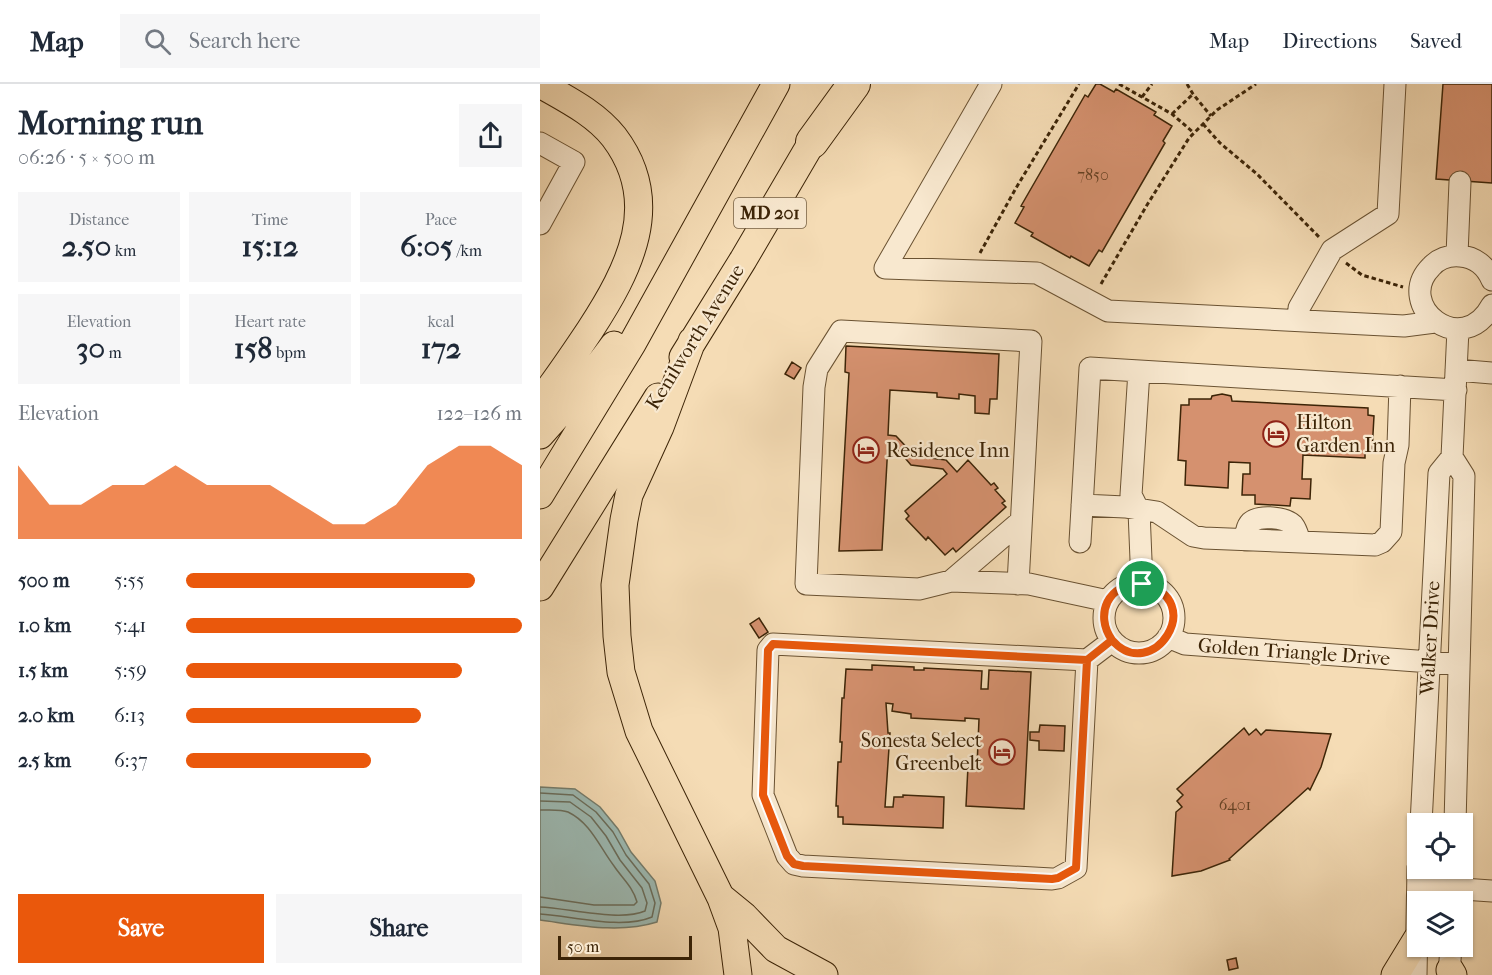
<!DOCTYPE html>
<meta charset="utf-8">
<style>
:root{--surface:#fff;--page:#f6f6f7;--text:#1f2937;--muted:#747a83;--line:#e0e1e3;--accent:#ea580c}
body{margin:0;font-family:"IM FELL French Canon",serif;background:var(--page);color:var(--text);height:100vh;display:flex;flex-direction:column;font-size:22px;white-space:nowrap}
*{box-sizing:border-box;margin:0}
p{font-size:20px;color:var(--muted)}
.icon{flex:none;width:33px;height:33px;fill:none;stroke:currentColor;stroke-width:2;stroke-linecap:round;stroke-linejoin:round}
.map{position:relative;flex:1;overflow:hidden}
.side{display:flex;flex-direction:column;background:var(--surface);width:540px}
.side>*{flex:none}
.controls{position:absolute;left:867px;top:729px;display:grid;gap:12px}
.controls a{display:grid;place-items:center;width:66px;height:66px;border-radius:0px;background:var(--surface);box-shadow:0 2px 4px #0004;font-size:30px}
.scale{position:absolute;left:18px;bottom:15px;width:134px;box-sizing:border-box;padding-left:6px;border:3px solid #3c2407;border-top:0;font-size:16px;line-height:21px;white-space:nowrap;color:#3c2407;-webkit-text-stroke:4px #f8e8cf;paint-order:stroke}
.pin{position:absolute;display:grid;place-items:center;width:51px;height:51px;color:#fff;margin:-26px;border:3px solid #fff;border-radius:50%;box-shadow:0 2px 6px #0007}
.round{display:grid;place-items:center;flex:none;width:63px;height:63px;border-radius:0px;background:var(--page)}
.headline{display:flex;align-items:center;justify-content:space-between;height:102px;padding:0 18px}
h1{font-size:33px;font-weight:700;line-height:45px}
.figures{display:grid;grid-template-columns:repeat(3,1fr);gap:9px;height:102px;padding:6px 18px}
.figures div{display:grid;align-content:center;border-radius:0px;background:var(--page);text-align:center}
.figures b{font-size:30px;font-weight:700}
.figures small{font-size:16px;font-weight:400}
.figures p{font-size:16px}
.chart{height:168px;padding:12px 18px}
.chart p{display:flex;justify-content:space-between}
.chart svg{width:100%;height:108px;margin-top:6px;fill:var(--accent);opacity:.7}
.primary-button{display:flex;gap:12px;margin-top:auto;padding:12px 18px}
.primary-button a{flex:1;height:69px;border-radius:0px;background:var(--accent);color:#fff;font-size:24px;font-weight:700;line-height:69px;text-align:center}
.primary-button a+a{background:var(--page);color:var(--text)}
ul{padding:0 18px;list-style:none;font-size:20px}
li{display:grid;grid-template-columns:96px 72px 1fr;align-items:center;height:45px}
li i{height:15px;border-radius:8px;background:var(--accent)}
header{display:flex;align-items:center;gap:36px;box-sizing:border-box;height:84px;padding:0 30px;background:var(--surface);border-bottom:2px solid var(--line)}
header strong{font-size:28px}
nav{display:flex;gap:33px;margin-inline-start:auto;font-size:21px}
.search{width:420px;height:54px;background:var(--page);display:flex;align-items:center;gap:15px;box-sizing:border-box;padding:0 21px;border-radius:0px;color:var(--muted);font-size:22px}
main{display:flex;flex:1;min-height:0}
.map>svg:first-child{display:block}
</style>
<header>
<strong>Map</strong>
<div class="search"><svg class="icon" aria-label="search" viewBox="0 0 24 24"><circle cx="10" cy="10" r="6"/><path d="M15 15l6 6"/></svg>Search here</div>
<nav><a>Map</a><a>Directions</a><a>Saved</a></nav>
</header>
<main>
<section class="side">
<div class="headline"><div><h1>Morning run</h1><p>06:26 · 5 × 500 m</p></div><a class="round"><svg class="icon" aria-label="share" viewBox="0 0 24 24"><path d="M12 15V3M7 8l5-5 5 5M5 13v7h14v-7"/></svg></a></div>
<div class="figures">
<div><p>Distance</p><b>2.50<small> km</small></b></div>
<div><p>Time</p><b>15:12</b></div>
<div><p>Pace</p><b>6:05<small> /km</small></b></div>
</div>
<div class="figures">
<div><p>Elevation</p><b>30<small> m</small></b></div>
<div><p>Heart rate</p><b>158<small> bpm</small></b></div>
<div><p>kcal</p><b>172</b></div>
</div>
<div class="chart"><p><span>Elevation</span>122–126 m</p>
<svg viewBox="0 0 160 44" preserveAspectRatio="none"><path d="M0 44V14L10 30L20 30L30 22L40 22L50 14L60 22L70 22L80 22L90 30L100 38L110 38L120 30L130 14L140 6L150 6L160 14V44z"/></svg>
</div>
<ul>
<li><b>500 m</b>5:55<i style="width:86%"></i></li>
<li><b>1.0 km</b>5:41<i style="width:100%"></i></li>
<li><b>1.5 km</b>5:59<i style="width:82%"></i></li>
<li><b>2.0 km</b>6:13<i style="width:70%"></i></li>
<li><b>2.5 km</b>6:37<i style="width:55%"></i></li>
</ul>
<div class="primary-button"><a>Save</a><a>Share</a></div>
</section>
<div class="map">
<svg width="952" height="891" viewBox="0 0 952 891">
<rect width="100%" height="100%" fill="#f5dcb5"/>
<filter id="stains"><feTurbulence type="fractalNoise" baseFrequency=".00333" numOctaves="4"/><feColorMatrix values="0 0 0 0 .2 0 0 0 0 .09 0 0 0 0 .02 0 0 0 .5 -.17"/></filter>
<radialGradient id="worn" r=".72"><stop offset=".6" stop-color="#630" stop-opacity="0"/><stop offset="1" stop-color="#630" stop-opacity=".3"/></radialGradient>
<path fill="#9dbab3" stroke="#767e6e" stroke-width="1.5" d="M 0,703 L 35,705 L 60,723 L 78,745 L 91,768 L 115,797 L 121,819 L 117,838 C 79,850 38,841 0,836 Z"/>
<g fill="none" stroke-linecap="round" stroke-linejoin="round">
<path stroke="#6c6f5d" stroke-width="1.5" d="M 0,709 L 33,711 L 56,728 L 73,748 L 86,771 L 109,800 L 115,819 L 112,833 C 81,846 33,832 0,830
M 0,717 L 30,718 L 51,733 L 66,752 L 80,776 L 102,804 L 107,819 L 105,827 C 80,838 28,824 0,823
M 0,726 C 8,726 21,725 28,728 C 51,739 60,764 74,782 C 82,794 93,803 97,818 L 94,821 L 54,821 L 0,813"/>
</g>
<path fill="#d5916f" stroke="#3c2407" stroke-width="1.5" d="M 556,0 L 560,0 L 574,8 L 576,5 L 616,28 L 614,31 L 632,42 L 623,57 L 625,59 L 562,168 L 559,166 L 549,182 L 531,172 L 530,174 L 491,152 L 493,149 L 475,139 L 484,123 L 481,122 L 545,11 L 548,13 Z
M 903,0 L 952,0 L 952,99 L 896,95 Z
M 306,262 L 459,270 L 457,315 L 450,315 L 449,330 L 435,329 L 435,312 L 419,310 L 419,315 L 397,313 L 397,309 L 350,306 L 348,351 L 356,352 L 375,372 L 406,376 L 417,388 L 428,376 L 451,401 L 454,399 L 458,404 L 455,406 L 465,417 L 462,419 L 466,423 L 416,468 L 413,464 L 405,471 L 388,453 L 386,456 L 366,435 L 369,432 L 365,427 L 407,390 L 403,385 L 371,381 L 353,360 L 348,360 L 342,466 L 299,467 L 309,289 L 305,288 Z
M 252,278 L 261,284 L 254,295 L 245,290 Z
M 682,310 L 691,312 L 692,317 L 828,324 L 828,331 L 834,332 L 832,368 L 825,367 L 825,374 L 763,371 L 762,395 L 771,395 L 770,415 L 751,414 L 750,422 L 715,420 L 715,411 L 702,411 L 703,390 L 710,390 L 710,379 L 689,378 L 688,404 L 645,401 L 646,377 L 638,376 L 641,321 L 649,321 L 649,315 L 671,315 L 672,312 Z
M 219,534 L 228,548 L 219,554 L 210,540 Z
M 332,581 L 374,583 L 374,586 L 384,586 L 384,584 L 442,587 L 441,605 L 448,605 L 449,586 L 491,588 L 484,725 L 426,722 L 428,682 L 437,682 L 439,635 L 425,634 L 425,637 L 371,634 L 371,630 L 352,627 L 353,620 L 346,619 L 348,649 L 350,649 L 345,723 L 353,723 L 354,713 L 363,713 L 363,711 L 404,713 L 403,744 L 303,740 L 303,733 L 298,733 L 298,722 L 296,722 L 298,678 L 301,678 L 302,658 L 300,658 L 302,614 L 304,614 L 306,585 L 332,586 Z
M 500,641 L 525,642 L 524,667 L 499,666 L 499,657 L 490,656 L 490,648 L 499,648 Z
M 704,644 L 709,651 L 716,645 L 721,651 L 726,646 L 791,650 L 781,683 L 770,706 L 768,704 L 689,775 L 690,776 L 661,787 L 632,792 L 636,728 L 642,723 L 637,717 L 643,711 L 637,705 Z
M 696,874 L 698,884 L 689,886 L 687,876 Z"/>
<g fill="none" stroke-linecap="round" stroke-linejoin="round">
<g stroke="#6a5232" stroke-width="23">
<path id="minor" d="M 451,0 L 345,184 L 497,189 L 568,227 L 864,242 L 895,238
M 0,59 L 34,78 L 0,140
M 917,171 L 920,98
M 952,196 C 946,182 935,173 920,172 C 909,171 898,175 891,183 C 853,221 922,277 952,221
M 759,236 L 759,224 L 792,166 L 848,130 L 855,0
M 916,286 L 952,289
M 599,287 L 591,411 L 599,427 L 602,500
M 912,373 L 924,392 L 915,740
M 542,421 L 585,423 L 617,428 L 653,452 L 664,454 L 835,461 L 842,458 L 851,448 L 854,379 L 858,361 L 860,302
M 706,456 C 706,450 706,443 711,438 C 720,431 745,433 753,441 C 757,446 758,452 760,458
M 540,458 L 550,284 L 916,306
M 411,497 L 481,437
M564 534a35 35 0 1 1 70 0a35 35 0 1 1-70 0Z
M 478,500 L 491,257 L 301,247 L 277,285 L 274,303 L 266,500 L 379,505 L 411,497 L 489,500 L 568,517
M 628,553 L 645,560 L 918,580
M 547,576 L 233,560 L 228,566 L 223,711 L 247,772 L 254,780 L 263,782 L 512,795 L 518,794 L 536,784 L 547,576 L 572,557
M 881,740 L 899,389 L 912,373 L 918,245
M 878,802 L 952,807
M 913,817 L 914,784
M 876,891 L 878,784
M 909,891 L 911,862"/>
</g>
<g stroke="#3c2407" stroke-width="29">
<path id="major" d="M 152,257 L 120,343 L 89,411 L 84,436 L 75,501 L 77,552 L 81,588 L 99,647 L 181,814 L 192,844 L 198,891
M 143,273 L 203,176 L 282,41
M 0,317 C 18,294 34,270 50,246 C 89,186 124,119 74,53 C 55,29 26,15 0,0
M 0,351 L 40,306 L 74,261
M 0,411 L 92,260 L 236,0
M 0,503 L 118,313
M 182,814 L 204,832 L 236,865 L 284,891
M 910,886 L 913,891
M 855,891 L 877,855"/>
</g>
<g stroke="#3c2407" stroke-width="34">
<path id="highway" d="M 272,58 L 314,0"/>
</g>
<path stroke="#3c2407" stroke-width="3" stroke-dasharray="4.5 3" stroke-linecap="butt" d="M 579,0 L 632,30 L 654,49
M 647,0 L 653,10 L 671,32
M 602,13 L 612,0
M 632,30 L 652,11
M 663,40 L 680,59 L 717,90 L 780,154
M 440,169 L 476,104 L 539,0
M 806,179 L 822,191 L 863,203
M 561,200 L 607,121 L 649,54 L 677,26 L 716,0"/>
<use href="#minor" stroke="#f8e8cf" stroke-width="21"/>
<use href="#major" stroke="#f5dcb5" stroke-width="27"/>
<use href="#highway" stroke="#f5dcb5" stroke-width="32"/>
</g>
<g fill="none" stroke-linecap="round" stroke-linejoin="round">
<g stroke="#fff" stroke-width="12">
<path id="route" d="M 602,500 C 568,498 554,531 572,556 L 547,576 L 233,560 L 228,566 L 223,711 L 247,772 L 254,780 L 263,782 L 512,795 L 518,794 L 536,784 L 547,576 L 572,556 C 612,602 670,515 602,500"/>
</g>
<use href="#route" stroke="#ea580c" stroke-width="8"/>
</g>
<defs>
<g id="hotel-ring" transform="scale(1.35)"><circle r="9.5" fill="#f8e8cf" stroke="#8f2418" stroke-width="1.5"/><path d="M-6-4.5h1.5V1H6V5H4.5V3h-9V5H-6ZM-4 0a1.8 1.8 0 1 1 3.6 0ZM.5 0V-2.5h3Q6-2.5 6 0Z" fill="#8f2418"/></g>
</defs>
<g fill-rule="evenodd">
<use href="#hotel-ring" x="736" y="350"/>
<use href="#hotel-ring" x="326" y="366"/>
<use href="#hotel-ring" x="462" y="668"/>
</g>
<g text-anchor="middle" dominant-baseline="central" stroke-width="4.5" stroke-linejoin="round" paint-order="stroke">
<g font-size="16" fill="#623f21">
<text x="553" y="90">7850</text>
<text x="695" y="720">6401</text>
</g>
<rect fill="#f8e8cf" stroke="#745f43" stroke-width="1.5" x="194" y="114" width="72" height="30" rx="4.5"/>
<g font-size="18" font-weight="bold" fill="#3c2407">
<text x="230" y="129">MD 201</text>
</g>
<g font-size="20" fill="#3c2407" stroke="#f8e8cf">
<text transform="translate(155 253) rotate(-58)">Kenilworth Avenue</text>
<text transform="translate(890 554) rotate(-87)">Walker Drive</text>
<text transform="translate(754 568) rotate(4)">Golden Triangle Drive</text>
</g>
<g font-size="20" fill="#3c2407" stroke="#f8e8cf" text-anchor="start">
<text x="756" y="338">Hilton<tspan x="756" dy="23">Garden Inn</tspan></text>
<text x="346" y="366">Residence Inn</text>
<text x="442" y="656" text-anchor="end">Sonesta Select<tspan x="442" dy="23">Greenbelt</tspan></text>
</g>
</g>
<rect width="100%" height="100%" filter="url(#stains)"/>
<rect width="100%" height="100%" fill="url(#worn)"/>
</svg>
<div class="controls">
<a><svg class="icon" aria-label="locate" viewBox="0 0 24 24"><circle cx="12" cy="12" r="6"/><path d="M12 2v4M12 18v4M2 12h4M18 12h4"/></svg></a>
<a><svg class="icon" aria-label="layers" viewBox="0 0 24 24"><path d="M12 4l9 5-9 5-9-5zM3 14l9 5 9-5"/></svg></a>
</div>
<div class="scale">50 m</div>
<div class="pin" style="left:602px;top:500px;background:#1e9e55"><svg class="icon" aria-label="arrive" viewBox="0 0 24 24"><path d="M6 21V4h12l-3 4 3 4H6"/></svg></div>
</div>
</main>
